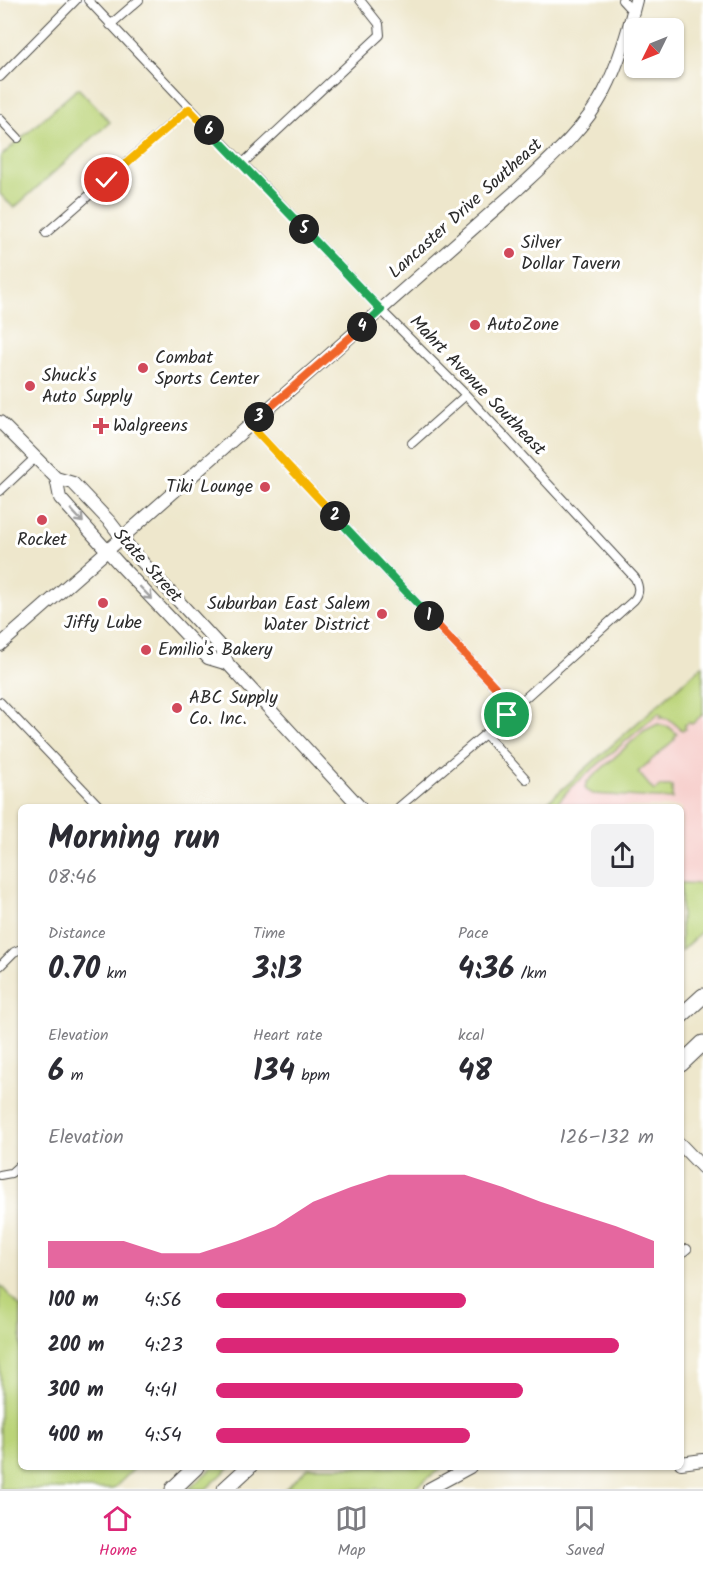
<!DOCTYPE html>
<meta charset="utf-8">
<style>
:root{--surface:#fff;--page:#f2f2f3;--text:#2b2b33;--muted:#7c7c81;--line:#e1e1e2;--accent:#db2777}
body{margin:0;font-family:Kalam,sans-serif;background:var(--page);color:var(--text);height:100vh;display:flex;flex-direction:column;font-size:22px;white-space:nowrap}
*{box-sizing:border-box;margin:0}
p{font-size:20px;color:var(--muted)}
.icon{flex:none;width:33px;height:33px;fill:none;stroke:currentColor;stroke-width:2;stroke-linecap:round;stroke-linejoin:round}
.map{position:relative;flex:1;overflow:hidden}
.sheet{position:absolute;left:18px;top:804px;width:666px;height:666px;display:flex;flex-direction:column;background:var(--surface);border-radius:9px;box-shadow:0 2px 4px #0004}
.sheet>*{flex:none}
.needle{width:39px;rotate:227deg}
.fabs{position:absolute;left:624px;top:18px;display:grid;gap:12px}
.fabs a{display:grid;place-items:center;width:60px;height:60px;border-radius:9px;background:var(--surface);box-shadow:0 2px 4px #0004;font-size:30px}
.pin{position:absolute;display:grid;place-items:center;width:51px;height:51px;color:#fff;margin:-26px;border:3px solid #fff;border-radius:50%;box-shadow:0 2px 6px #0007}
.km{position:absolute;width:30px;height:30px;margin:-15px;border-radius:50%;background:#222;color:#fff;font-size:16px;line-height:30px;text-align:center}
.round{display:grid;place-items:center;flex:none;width:63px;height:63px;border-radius:9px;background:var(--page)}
.overview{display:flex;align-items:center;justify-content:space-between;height:102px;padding:0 30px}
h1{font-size:33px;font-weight:700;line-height:45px}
.metrics{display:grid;grid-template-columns:repeat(3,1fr);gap:9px;height:102px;padding:6px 30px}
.metrics div{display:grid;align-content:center}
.metrics b{font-size:30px;font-weight:700}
.metrics small{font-size:16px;font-weight:400}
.metrics p{font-size:16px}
.chart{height:168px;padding:12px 30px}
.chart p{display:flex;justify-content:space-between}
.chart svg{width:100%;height:108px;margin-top:6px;fill:var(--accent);opacity:.7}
ul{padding:0 30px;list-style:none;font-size:20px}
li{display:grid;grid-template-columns:96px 72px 1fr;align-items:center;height:45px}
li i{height:15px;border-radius:8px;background:var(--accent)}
.menu{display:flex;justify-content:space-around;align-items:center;height:84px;border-top:2px solid var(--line);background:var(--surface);font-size:16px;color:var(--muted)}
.menu a{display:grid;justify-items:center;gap:3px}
.menu .on{color:var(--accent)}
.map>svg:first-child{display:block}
</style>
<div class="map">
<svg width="703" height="1489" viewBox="0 0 703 1489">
<rect width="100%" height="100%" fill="#fff"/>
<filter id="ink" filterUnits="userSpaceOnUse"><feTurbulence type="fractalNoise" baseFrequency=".0167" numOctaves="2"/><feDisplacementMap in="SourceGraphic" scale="12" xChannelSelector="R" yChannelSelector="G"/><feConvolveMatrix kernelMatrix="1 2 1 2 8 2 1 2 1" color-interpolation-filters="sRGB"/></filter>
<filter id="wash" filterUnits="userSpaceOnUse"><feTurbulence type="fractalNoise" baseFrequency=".008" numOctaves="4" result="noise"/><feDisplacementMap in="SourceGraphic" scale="24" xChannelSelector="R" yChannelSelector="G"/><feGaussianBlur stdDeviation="1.35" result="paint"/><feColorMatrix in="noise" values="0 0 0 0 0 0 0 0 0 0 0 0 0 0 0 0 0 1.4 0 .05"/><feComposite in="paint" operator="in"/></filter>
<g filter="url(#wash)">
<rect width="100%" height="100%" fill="#eee7cc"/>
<path fill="#f7d0cd" d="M 703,665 L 703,930 L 681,951 L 681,807 L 542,807 Z"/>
<path fill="#bbd479" stroke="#738052" stroke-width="1.5" d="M 78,88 L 110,122 L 14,208 L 0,194 L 0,157 Z
M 703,665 L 703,714 L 692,724 L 689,722 L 684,726 L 686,729 L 682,730 L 669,719 L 660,718 L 662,716 L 659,713 L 570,788 L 554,807 L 542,807 Z
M 658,724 L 669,727 L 677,734 L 674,738 L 675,739 L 638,772 L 654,791 L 661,786 L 672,786 L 672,799 L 593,794 L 587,791 L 585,787 L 587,782 L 644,731 Z
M 681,883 L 703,884 L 703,930 L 681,951 Z
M 0,1285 L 21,1308 L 21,1467 L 136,1467 L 113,1489 L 0,1489 Z
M 213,1467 L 230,1467 L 206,1489 L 189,1489 Z
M 309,1467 L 443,1467 L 413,1489 L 285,1489 Z"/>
</g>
<g filter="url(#ink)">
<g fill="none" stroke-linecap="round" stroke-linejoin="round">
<g stroke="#484743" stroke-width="10">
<path id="minor" d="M 88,0 L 381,310 L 466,395 L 635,578 C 639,587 640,593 634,600 L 485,734 L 399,807
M 622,0 L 633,12
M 110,25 L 139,0
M 0,77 L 76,0
M 0,119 L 18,138
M 242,164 L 380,35 L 379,24 L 360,0
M 46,233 L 188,109
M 250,425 L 515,708
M 412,443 L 466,395
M 0,491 L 35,458
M 0,702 L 100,807
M 485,734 L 526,779
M 0,966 L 14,952 L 21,949
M 0,1175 L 11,1173 L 21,1164
M 681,1254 L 687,1249"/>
</g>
<g stroke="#484743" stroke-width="14">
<path id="secondary" d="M 0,422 L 56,478 L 73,483 L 110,522 L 134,553 L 220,646 L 228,664 L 360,807
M 56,478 L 60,498 L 120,565 L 208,658 L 228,664
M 681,1145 L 703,1168
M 681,1463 L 703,1460
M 429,1489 L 470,1467"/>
</g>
<g stroke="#484743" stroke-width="14">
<path id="primary" d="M 0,645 L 518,189 C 549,160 584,130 604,92 C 619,63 628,31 636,0"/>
</g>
<g stroke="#484743" stroke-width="17">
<path id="motorway" d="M 681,1016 L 703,996
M 681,1064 L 703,1043
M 173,1489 L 196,1467
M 225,1489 L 249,1467"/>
</g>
<use href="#minor" stroke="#fff" stroke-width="8"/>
<use href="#secondary" stroke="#fff" stroke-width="12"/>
<use href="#primary" stroke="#fff" stroke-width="12"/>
<use href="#motorway" stroke="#fff" stroke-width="15"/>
</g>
<defs><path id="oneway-shaft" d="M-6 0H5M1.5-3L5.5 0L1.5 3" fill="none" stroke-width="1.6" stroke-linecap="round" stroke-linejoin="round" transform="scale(1.5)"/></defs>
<g stroke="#a0a0a0">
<use href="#oneway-shaft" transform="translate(77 516) rotate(47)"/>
<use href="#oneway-shaft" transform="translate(146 593) rotate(46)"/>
</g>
</g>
<g fill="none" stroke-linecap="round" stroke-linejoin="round" filter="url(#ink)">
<g stroke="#fff" stroke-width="12">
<path id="split-1" d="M 429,616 L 515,708 L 507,715"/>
</g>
<g stroke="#fff" stroke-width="12">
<path id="split-2" d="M 335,516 L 429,616"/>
</g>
<g stroke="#fff" stroke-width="12">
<path id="split-3" d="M 259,417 L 250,425 L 335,516"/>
</g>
<g stroke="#fff" stroke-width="12">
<path id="split-4" d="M 259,417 L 362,327"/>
</g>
<g stroke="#fff" stroke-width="12">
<path id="split-5" d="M 304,229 L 381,310 L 362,327"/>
</g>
<g stroke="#fff" stroke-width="12">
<path id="split-6" d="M 209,130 L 304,229"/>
</g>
<g stroke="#fff" stroke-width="12">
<path id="split-7" d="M 107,180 L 189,109 L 209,130"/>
</g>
<use href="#split-1" stroke="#f0652b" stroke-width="8"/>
<use href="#split-2" stroke="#22a559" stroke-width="8"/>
<use href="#split-3" stroke="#f5b400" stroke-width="8"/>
<use href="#split-4" stroke="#f0652b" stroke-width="8"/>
<use href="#split-5" stroke="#22a559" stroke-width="8"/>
<use href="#split-6" stroke="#22a559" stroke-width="8"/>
<use href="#split-7" stroke="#f5b400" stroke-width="8"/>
</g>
<g fill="#d1495b" stroke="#fff" stroke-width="2">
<circle cx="509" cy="253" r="6"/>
<circle cx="475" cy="325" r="6"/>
<circle cx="143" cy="368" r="6"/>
<circle cx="30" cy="386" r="6"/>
<path d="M98 417h6v6h6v6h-6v6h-6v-6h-6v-6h6z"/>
<circle cx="265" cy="487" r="6"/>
<circle cx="42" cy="520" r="6"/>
<circle cx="103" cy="603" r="6"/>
<circle cx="382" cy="614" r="6"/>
<circle cx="146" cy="650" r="6"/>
<circle cx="177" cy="708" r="6"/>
</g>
<g text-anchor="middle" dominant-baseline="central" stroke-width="6" stroke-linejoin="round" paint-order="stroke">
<g font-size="18" fill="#2b2b2b" stroke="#fff">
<text transform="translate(466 209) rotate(-42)">Lancaster Drive Southeast</text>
<text transform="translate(477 386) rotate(46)">Mahrt Avenue Southeast</text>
<text transform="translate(147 566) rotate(48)">State Street</text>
</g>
<g font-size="18" fill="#2b2b2b" stroke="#fff" text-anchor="start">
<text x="521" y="243">Silver<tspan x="521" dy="21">Dollar Tavern</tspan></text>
<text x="487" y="325">AutoZone</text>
<text x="155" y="358">Combat<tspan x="155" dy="21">Sports Center</tspan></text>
<text x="42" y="376">Shuck's<tspan x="42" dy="21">Auto Supply</tspan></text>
<text x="113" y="426">Walgreens</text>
<text x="253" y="487" text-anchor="end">Tiki Lounge</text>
<text x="42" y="540" text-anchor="middle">Rocket</text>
<text x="370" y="604" text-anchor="end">Suburban East Salem<tspan x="370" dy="21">Water District</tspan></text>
<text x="103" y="623" text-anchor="middle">Jiffy Lube</text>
<text x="158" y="650">Emilio's Bakery</text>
<text x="189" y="698">ABC Supply<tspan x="189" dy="21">Co. Inc.</tspan></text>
</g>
</g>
</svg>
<div class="fabs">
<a><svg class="needle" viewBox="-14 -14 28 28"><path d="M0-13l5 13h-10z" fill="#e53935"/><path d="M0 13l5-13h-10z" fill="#7c7c81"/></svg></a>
</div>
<div class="pin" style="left:507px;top:715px;background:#1e9e55"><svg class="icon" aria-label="arrive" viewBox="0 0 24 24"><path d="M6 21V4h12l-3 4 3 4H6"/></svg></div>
<div class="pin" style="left:107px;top:180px;background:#d93025"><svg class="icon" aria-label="check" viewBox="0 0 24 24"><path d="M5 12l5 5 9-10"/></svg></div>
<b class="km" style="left:429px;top:616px">1</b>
<b class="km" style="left:335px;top:516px">2</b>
<b class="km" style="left:259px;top:417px">3</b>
<b class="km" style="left:362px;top:327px">4</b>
<b class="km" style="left:304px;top:229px">5</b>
<b class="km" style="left:209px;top:130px">6</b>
<section class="sheet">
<div class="overview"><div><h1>Morning run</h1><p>08:46</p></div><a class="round"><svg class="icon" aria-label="share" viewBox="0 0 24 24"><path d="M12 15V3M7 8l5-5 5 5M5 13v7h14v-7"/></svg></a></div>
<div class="metrics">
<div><p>Distance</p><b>0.70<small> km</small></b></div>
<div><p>Time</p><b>3:13</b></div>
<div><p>Pace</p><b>4:36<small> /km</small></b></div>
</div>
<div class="metrics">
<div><p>Elevation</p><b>6<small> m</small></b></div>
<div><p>Heart rate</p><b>134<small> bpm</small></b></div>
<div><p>kcal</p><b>48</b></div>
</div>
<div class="chart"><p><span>Elevation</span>126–132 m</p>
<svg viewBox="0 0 160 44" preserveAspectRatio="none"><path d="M0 44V33L10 33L20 33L30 38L40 38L50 33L60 27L70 17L80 11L90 6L100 6L110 6L120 11L130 17L140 22L150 27L160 33V44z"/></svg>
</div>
<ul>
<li><b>100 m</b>4:56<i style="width:57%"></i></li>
<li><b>200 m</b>4:23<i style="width:92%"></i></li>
<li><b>300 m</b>4:41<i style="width:70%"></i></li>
<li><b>400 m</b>4:54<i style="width:58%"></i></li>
</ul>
</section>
</div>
<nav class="menu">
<a class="on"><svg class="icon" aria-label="home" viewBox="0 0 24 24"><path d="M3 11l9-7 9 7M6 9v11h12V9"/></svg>Home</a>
<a><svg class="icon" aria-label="map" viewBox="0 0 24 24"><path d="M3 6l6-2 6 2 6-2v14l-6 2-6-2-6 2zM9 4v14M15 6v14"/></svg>Map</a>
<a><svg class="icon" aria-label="saved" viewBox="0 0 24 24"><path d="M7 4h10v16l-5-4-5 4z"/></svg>Saved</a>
</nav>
